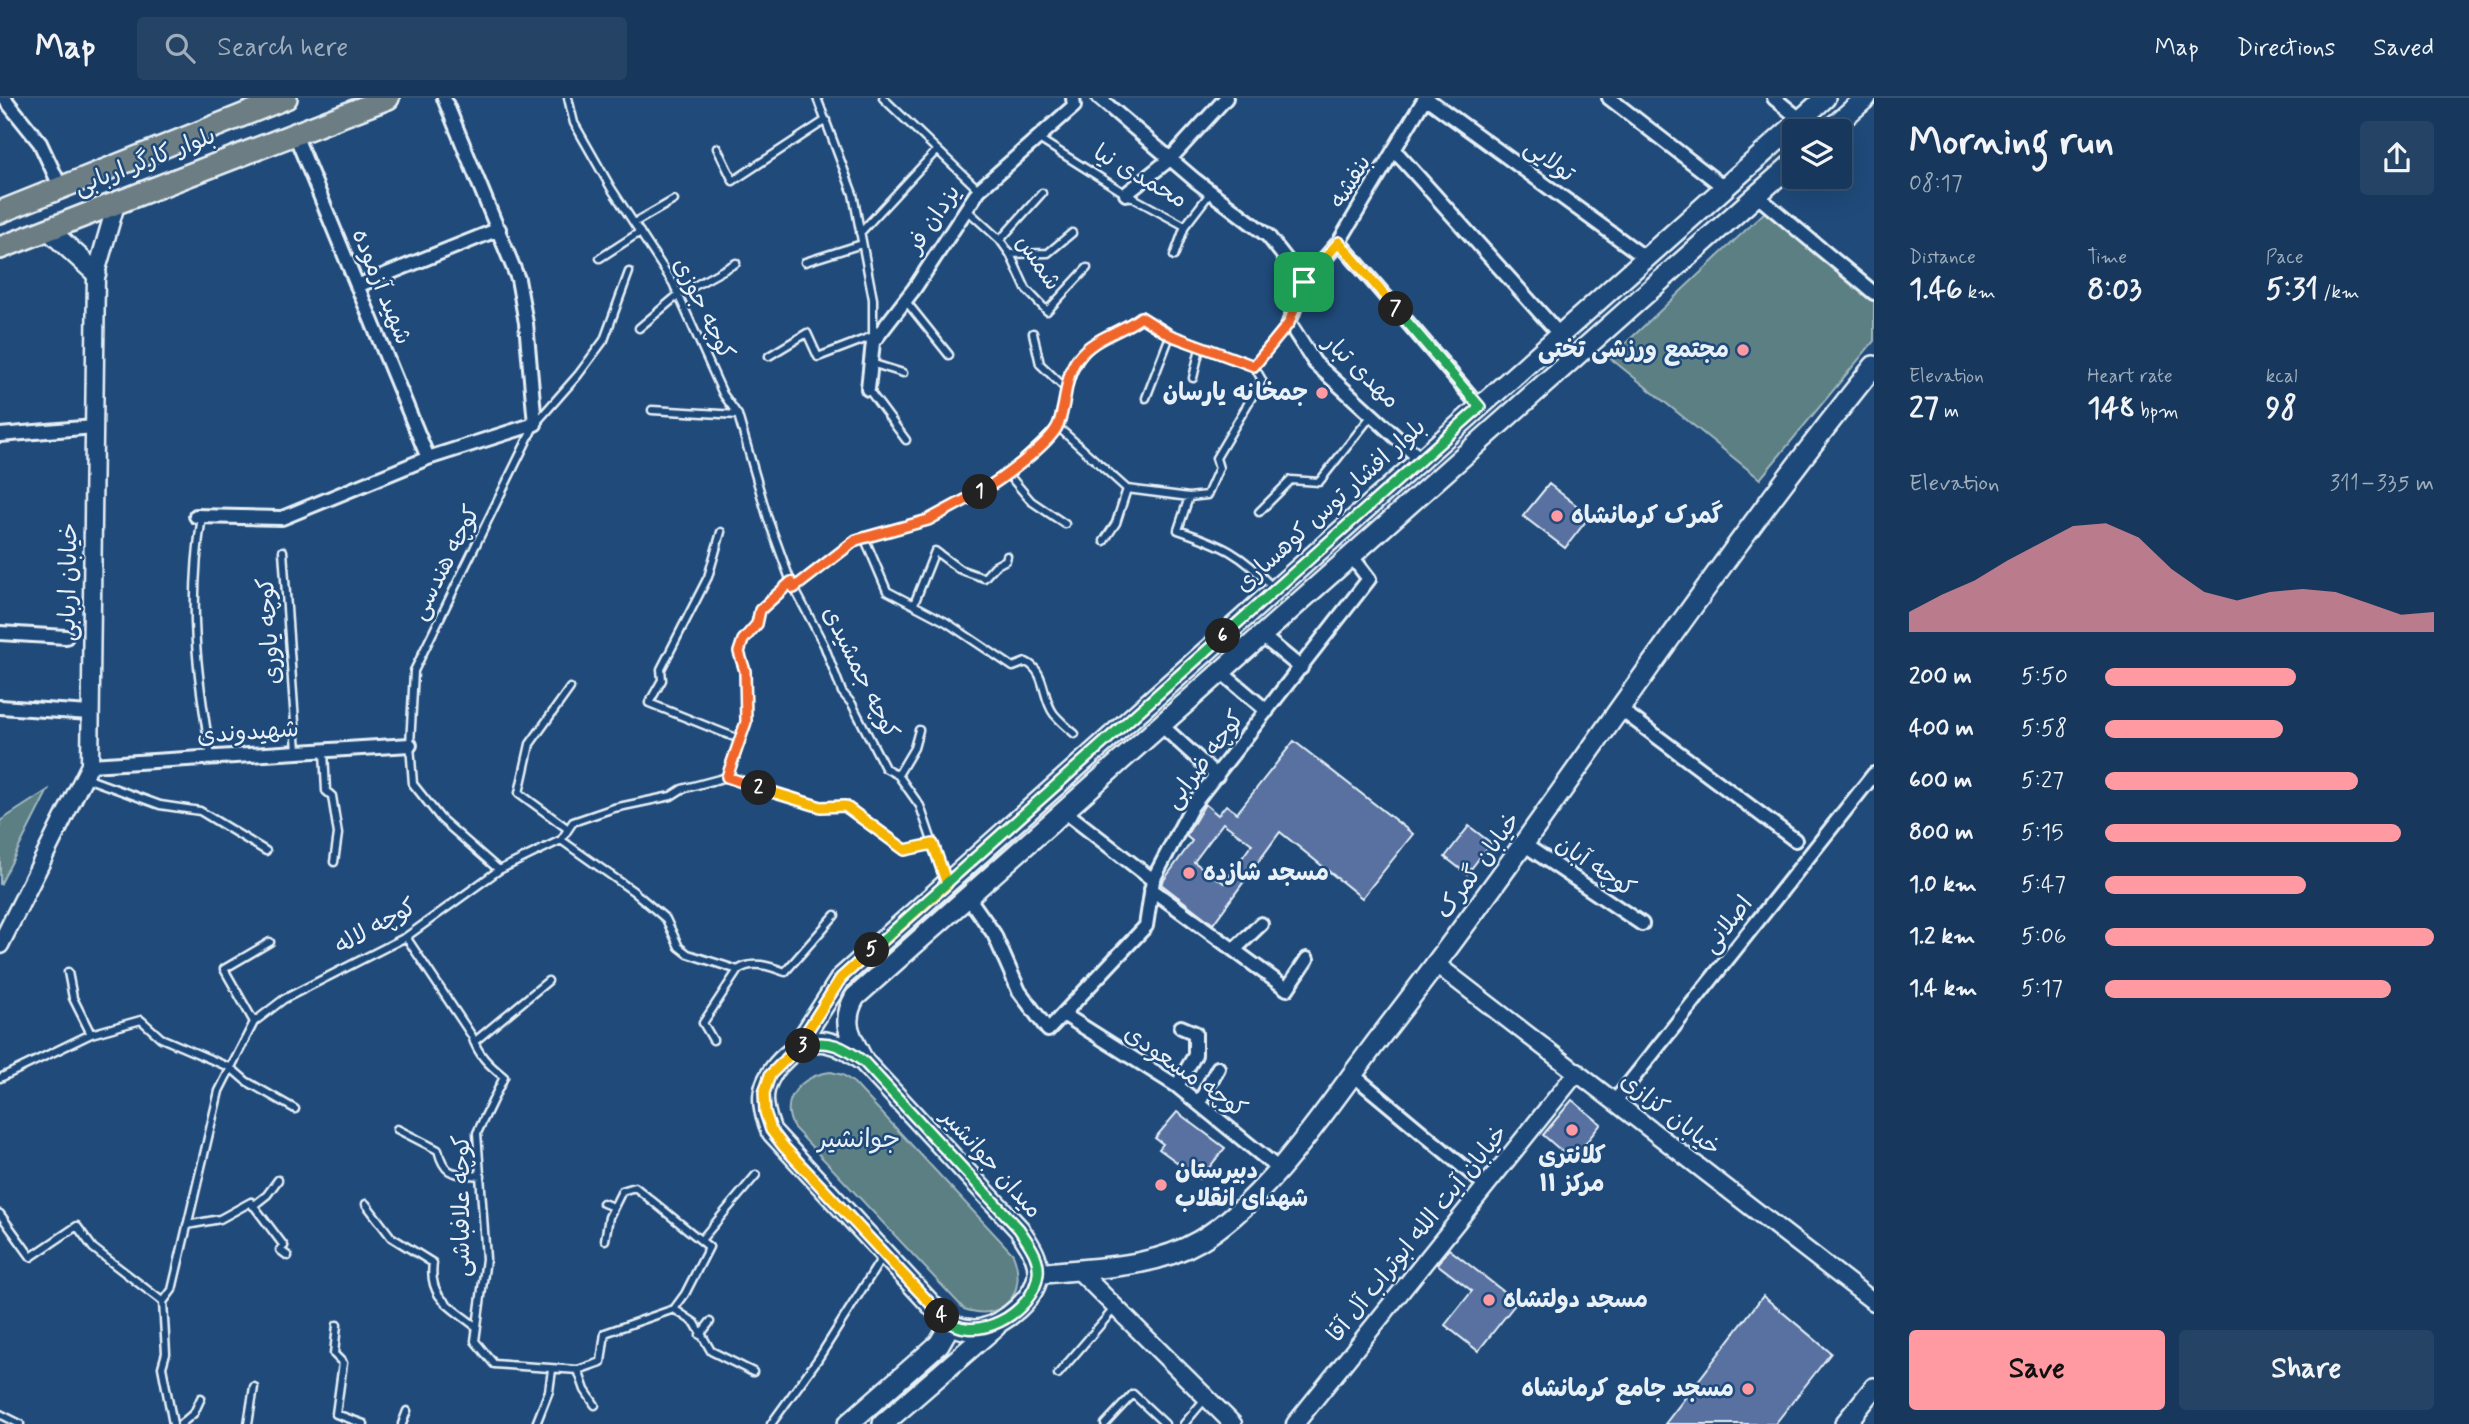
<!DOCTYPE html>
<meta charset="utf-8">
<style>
:root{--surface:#17385c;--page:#244365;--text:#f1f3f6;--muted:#9eacbb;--line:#365272;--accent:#ff9aa2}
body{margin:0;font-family:Mynerve,"Playpen Sans Arabic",sans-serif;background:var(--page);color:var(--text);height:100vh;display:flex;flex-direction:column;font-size:26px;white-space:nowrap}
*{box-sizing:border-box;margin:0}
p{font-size:23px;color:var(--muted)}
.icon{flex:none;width:38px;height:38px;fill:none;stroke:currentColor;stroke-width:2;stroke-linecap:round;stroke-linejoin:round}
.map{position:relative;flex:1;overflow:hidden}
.side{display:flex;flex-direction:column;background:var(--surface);width:595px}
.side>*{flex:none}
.fabs{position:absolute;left:1782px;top:21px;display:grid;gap:14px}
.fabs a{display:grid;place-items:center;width:70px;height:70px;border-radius:7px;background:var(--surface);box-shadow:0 7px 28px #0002,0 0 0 2px var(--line);font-size:35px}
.pin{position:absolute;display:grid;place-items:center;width:60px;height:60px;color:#fff;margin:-30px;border-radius:14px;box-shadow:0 4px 10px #0006}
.km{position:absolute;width:35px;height:35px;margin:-18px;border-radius:50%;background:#222;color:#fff;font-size:19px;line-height:35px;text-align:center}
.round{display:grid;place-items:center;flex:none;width:74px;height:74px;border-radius:7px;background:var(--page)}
.head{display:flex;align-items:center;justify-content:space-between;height:119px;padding:0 35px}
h1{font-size:38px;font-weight:700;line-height:52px}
.metrics{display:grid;grid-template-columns:repeat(3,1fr);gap:10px;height:119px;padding:7px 35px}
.metrics div{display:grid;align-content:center}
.metrics b{font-size:30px;font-weight:700}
.metrics small{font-size:19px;font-weight:400}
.metrics p{font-size:19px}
.chart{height:196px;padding:14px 35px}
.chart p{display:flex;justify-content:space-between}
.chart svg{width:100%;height:126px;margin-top:7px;fill:var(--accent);opacity:.7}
.cta{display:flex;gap:14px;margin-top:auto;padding:14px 35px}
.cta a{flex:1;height:80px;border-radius:7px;background:var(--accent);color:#111;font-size:28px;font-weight:700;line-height:80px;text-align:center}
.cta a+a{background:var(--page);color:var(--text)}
ul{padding:0 35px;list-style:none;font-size:23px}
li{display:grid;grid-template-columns:112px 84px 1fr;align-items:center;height:52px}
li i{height:18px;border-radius:9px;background:var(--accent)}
header{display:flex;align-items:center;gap:42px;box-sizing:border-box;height:98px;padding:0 35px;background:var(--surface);border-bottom:2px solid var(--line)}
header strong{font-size:33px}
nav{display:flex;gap:38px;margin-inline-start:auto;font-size:24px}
.search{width:490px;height:63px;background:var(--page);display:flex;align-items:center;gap:18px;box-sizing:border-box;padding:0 24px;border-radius:7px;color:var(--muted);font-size:26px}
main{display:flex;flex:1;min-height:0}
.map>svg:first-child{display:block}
</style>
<header>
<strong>Map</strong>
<div class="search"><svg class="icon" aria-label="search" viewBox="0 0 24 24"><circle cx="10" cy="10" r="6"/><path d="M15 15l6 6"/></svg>Search here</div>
<nav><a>Map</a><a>Directions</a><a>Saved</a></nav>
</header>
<main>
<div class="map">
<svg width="1874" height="1326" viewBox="0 0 1874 1326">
<rect width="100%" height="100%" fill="#1f4a7a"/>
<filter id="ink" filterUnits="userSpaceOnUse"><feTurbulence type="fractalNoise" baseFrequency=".0143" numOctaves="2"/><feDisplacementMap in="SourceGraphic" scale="14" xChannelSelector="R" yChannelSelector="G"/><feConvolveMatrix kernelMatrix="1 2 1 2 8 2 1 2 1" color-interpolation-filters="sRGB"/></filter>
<g filter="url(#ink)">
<path fill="#5b7f84" stroke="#a2b8be" stroke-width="2" d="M 1767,112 L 1874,204 L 1874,243 L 1760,381 L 1610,260 Z
M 48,692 L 0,787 L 0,723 Z
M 831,974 L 843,977 L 854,985 L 1013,1156 C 1028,1194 1005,1225 964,1211 L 794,1030 C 778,1001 802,977 831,974 Z"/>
<path fill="#5871a1" stroke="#e8f1f8" stroke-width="2" fill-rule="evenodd" d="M 1549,386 L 1590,418 L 1565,450 L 1523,418 Z
M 1294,643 L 1413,736 L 1362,800 L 1280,734 L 1213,826 L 1161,786 L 1192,743 L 1186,738 L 1205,706 L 1218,717 L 1226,707 L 1237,715 ZM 1223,725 L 1252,746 L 1224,785 L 1194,764 Z
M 1469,728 L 1491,745 L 1467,776 L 1445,759 Z
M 1572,1002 L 1601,1026 L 1572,1062 L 1543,1037 Z
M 1177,1014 L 1225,1050 L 1200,1081 L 1159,1051 L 1163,1046 L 1155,1040 Z
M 1449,1151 L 1517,1204 L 1478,1253 L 1445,1227 L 1472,1193 L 1437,1166 Z
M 1763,1198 L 1831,1255 L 1775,1326 L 1665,1326 Z"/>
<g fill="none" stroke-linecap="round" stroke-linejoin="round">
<g stroke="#e8f1f8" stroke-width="11">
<path id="service" d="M 568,0 L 574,25 L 611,90 L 673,185 L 723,296 L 738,317 L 768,421 L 791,484 L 824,547 L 842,594 L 852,606 L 885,670 L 898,677 L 920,708 L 945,781
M 817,0 L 853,96 L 873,201 L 873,241
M 883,0 L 979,92
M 1039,41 L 1126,96 L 1185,128 L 1211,94
M 717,50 L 733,83 L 826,22
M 966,111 L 1000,142 L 1010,156 L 1026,191 L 1047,213 L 1087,170
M 634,125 L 674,102
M 860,135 L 937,52
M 1000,142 L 1042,95
M 1010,156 L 1048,155 L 1072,135
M 1174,158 L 1185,128
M 600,160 L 640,134
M 805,164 L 862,146
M 905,202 L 949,257
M 1141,219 L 1170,238 L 1254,268 L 1262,282 L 1216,360 L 1219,370 L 1207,397 L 1189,399 L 1127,391 L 1058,329 C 1066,295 1070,258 1103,240 C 1117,232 1128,229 1141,219 Z
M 639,230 L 678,197 L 736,165
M 1033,235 L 1040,266 L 1067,292
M 769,258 L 807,235 L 818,259 L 873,238
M 871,265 L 903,275
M 1254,268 L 1288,226
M 1193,280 L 1200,250
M 868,291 L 906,342
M 1146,300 L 1170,238
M 652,312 L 738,317
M 1008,376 L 1031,403 L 1065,426
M 1189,399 L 1178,432 C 1222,447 1241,455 1273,490
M 1259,414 L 1291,382 L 1319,384 L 1372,317
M 202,418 C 188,505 196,573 211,659
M 721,434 L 708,479 L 661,571 L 662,582 L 649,605 L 739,641
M 864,439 L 887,493 L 946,524 L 1013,569 L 1026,564 C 1047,574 1041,599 1054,616 C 1060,623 1068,630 1075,636
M 1104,443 L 1116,425 L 1127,391
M 283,453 L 297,653
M 794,490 L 856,442 L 928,422 L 986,390 L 1008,376 L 1058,329
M 914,506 L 935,453 L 959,471 L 984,480 L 995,468 L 1006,462 L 1007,458
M 324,653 L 326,693 L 332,698 L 338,736 L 334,764
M 898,677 L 914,650 L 919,632
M 727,679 L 746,624 L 745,573 L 739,554 L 743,542 L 757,526 L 760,512 L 791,484
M 86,680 L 160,707 L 200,713 L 266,753
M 568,731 L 519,695 L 530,646 L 570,590
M 561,742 L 633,793 L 666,821 L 679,849 L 688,856 L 738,872
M 499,772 L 441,721 L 413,686 L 410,647 L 414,573 L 535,326 L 578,277 L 604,242 L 629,174
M 406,839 L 472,938 C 478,957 489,967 504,979 L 477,1035 L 486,1161 L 475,1243 L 494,1266 L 578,1272 L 601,1264 L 605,1235 L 674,1211 L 695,1225 L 711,1253 L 753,1274
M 68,874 L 73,900 L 91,936
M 254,924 L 224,871 L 270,844
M 713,942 L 703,925 L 738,872 C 752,862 770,868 785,874 L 835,817
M 474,944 L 548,883
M 0,980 L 91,936 L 141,922 L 161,940 L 231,970 L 246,983 L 295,1011
M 397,1031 L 438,1052 C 445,1080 455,1075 481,1078
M 603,1105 L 613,1109
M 366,1106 L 391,1139 L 433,1165 C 428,1200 450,1208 475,1228
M 253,1108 L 267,1097 L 278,1082
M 0,1116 L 31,1159 L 77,1128 L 93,1150 L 163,1204
M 187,1127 L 220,1121 L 251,1104 L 284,1148 L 280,1152 L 288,1158
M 605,1142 L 609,1119 L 622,1093 L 635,1089 L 709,1149 L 685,1196 L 674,1211
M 701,1142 L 756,1077
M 163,1204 L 172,1192 L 219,993 L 254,924 L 284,901 L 406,839 L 499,772 L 561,742 L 573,724 L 614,710 L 671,698 L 682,691 L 727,679 L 821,709 L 845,708 L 905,752 L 933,746
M 163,1204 L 166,1255 L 162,1269 L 173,1326
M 337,1227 L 334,1256 L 343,1265 L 336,1316 L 364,1326
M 700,1237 L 710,1224
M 578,1272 L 585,1292 L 595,1307
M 1058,1276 L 1114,1211
M 0,1316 L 20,1326
M 181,1326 L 194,1315 L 201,1300
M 248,1326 L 254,1289
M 402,1326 L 407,1313
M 536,1326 L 549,1293 L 552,1272
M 771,1326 L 818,1261 L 883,1158
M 1105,1326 L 1133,1296 L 1165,1326
M 1184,1326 L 1205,1301"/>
</g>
<g stroke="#e8f1f8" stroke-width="18">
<path id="minor" d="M 4,0 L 40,45 L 61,90
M 1099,0 L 1195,82 L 1268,138 L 1304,184 L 1289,225 L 1315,265 L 1420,361
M 1426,0 L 1647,161
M 1609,0 L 1725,90
M 1774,0 L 1801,22
M 294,34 L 428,360
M 1395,53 L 1560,237
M 1126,96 L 1170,61 L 1226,0
M 1756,97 L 1874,195
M 1339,144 L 1480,309
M 1304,184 L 1339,144 L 1425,0
M 357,188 L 499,131
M 868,291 L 873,244 L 914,191 L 979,92 L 1074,8 L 1073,0
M 0,337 L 94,329
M 196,418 L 282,420 L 428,360 L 535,326 L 526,225 L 518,181 L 444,0
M 0,535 L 66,539
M 1261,537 L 1301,570
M 1221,574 L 1267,613
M 0,609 L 90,615
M 1620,611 L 1795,742
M 1161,627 L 1217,678
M 90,667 L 410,647
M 1064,713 L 1153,782
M 1525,747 L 1642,826
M 1151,791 L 1287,891 L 1307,861
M 968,799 L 994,836 L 1019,893 L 1048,932 L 1146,828 L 1153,782 L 1192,708 L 1369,481 L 1350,456
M 1234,852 L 1261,826
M 1063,916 L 1177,988 L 1279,1071
M 1352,976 L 1485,1087
M 1177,988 L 1195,957 L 1195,935 L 1181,929
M 1615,1003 L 1874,676
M 1199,1005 L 1218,970"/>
</g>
<g stroke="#e8f1f8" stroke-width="21">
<path id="tertiary" d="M 0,847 L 90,667 L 96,175 L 117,103
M 1436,866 L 1874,1204
M 1077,1171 L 1233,1326
M 1295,1326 L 1577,974"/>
</g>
<g stroke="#e8f1f8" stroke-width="24">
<path id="secondary" d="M 1828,33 L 1866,0
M 48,131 L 96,175
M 795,952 L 841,880 L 1825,0
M 864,964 C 852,955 841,947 826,944 C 800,939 767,971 764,995 C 762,1008 767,1021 771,1033 L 950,1227 C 960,1230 971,1234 982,1231 C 1004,1226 1036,1200 1038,1176 C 1039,1159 1028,1145 1019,1131 L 864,964 C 851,938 840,926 855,899 L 1794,64
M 1038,1176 C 1093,1169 1149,1172 1199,1143 C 1269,1102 1332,1002 1381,938 C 1551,719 1700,484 1874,268
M 848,1326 L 939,1246 L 950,1227
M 883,1326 L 996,1228
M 1845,1326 L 1874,1290"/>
</g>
<g stroke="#e8f1f8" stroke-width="26">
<path id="primary" d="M 0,114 L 286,0
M 0,150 L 388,0"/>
</g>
<use href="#service" stroke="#1f4a7a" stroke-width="6"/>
<use href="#minor" stroke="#1f4a7a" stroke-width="12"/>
<use href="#tertiary" stroke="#1f4a7a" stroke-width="16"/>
<use href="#secondary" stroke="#1f4a7a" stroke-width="19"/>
<use href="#primary" stroke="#6c7e84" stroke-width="21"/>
</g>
</g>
<g fill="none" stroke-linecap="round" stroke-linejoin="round" filter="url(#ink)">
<g stroke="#fff" stroke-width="14">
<path id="split-1" d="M 980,394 C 999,383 1050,346 1058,327 C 1067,307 1064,277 1078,260 C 1094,239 1122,234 1141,219 L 1170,237 L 1254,268 L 1289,225 L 1304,184"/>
</g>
<g stroke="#fff" stroke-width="14">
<path id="split-2" d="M 759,690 L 727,679 L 746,624 L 745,573 L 739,554 L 743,542 L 757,526 L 760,512 L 791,484 L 794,490 L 856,442 L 928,422 L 980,394"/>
</g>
<g stroke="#fff" stroke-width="14">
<path id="split-3" d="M 759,690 L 821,709 L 845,708 L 905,752 L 933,746 L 947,786 L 841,880 L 795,952 L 803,948"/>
</g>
<g stroke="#fff" stroke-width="14">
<path id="split-4" d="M 803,948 C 829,940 844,949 864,964 L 1019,1131 C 1028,1145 1040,1159 1038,1176 C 1034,1215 972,1250 942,1218"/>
</g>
<g stroke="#fff" stroke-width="14">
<path id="split-5" d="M 872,852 L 841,880 L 795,952 L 770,977 L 764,995 L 765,1014 L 771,1032 L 784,1049 L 942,1218"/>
</g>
<g stroke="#fff" stroke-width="14">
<path id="split-6" d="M 872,852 L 1223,538"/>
</g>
<g stroke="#fff" stroke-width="14">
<path id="split-7" d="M 1223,538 L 1480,309 L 1396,211"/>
</g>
<g stroke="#fff" stroke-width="14">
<path id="split-8" d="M 1304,184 L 1339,144 L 1396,211"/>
</g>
<use href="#split-1" stroke="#f0652b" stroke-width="9"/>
<use href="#split-2" stroke="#f0652b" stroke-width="9"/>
<use href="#split-3" stroke="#f5b400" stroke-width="9"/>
<use href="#split-4" stroke="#22a559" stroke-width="9"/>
<use href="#split-5" stroke="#f5b400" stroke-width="9"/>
<use href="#split-6" stroke="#22a559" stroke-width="9"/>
<use href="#split-7" stroke="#22a559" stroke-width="9"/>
<use href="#split-8" stroke="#f5b400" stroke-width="9"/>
</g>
<g fill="#ff9aa2" stroke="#1f4a7a" stroke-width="2.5">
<circle cx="1743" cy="252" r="7"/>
<circle cx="1322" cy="295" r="7"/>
<circle cx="1557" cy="418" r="7"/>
<circle cx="1189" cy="775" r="7"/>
<circle cx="1572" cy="1032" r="7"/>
<circle cx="1161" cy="1087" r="7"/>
<circle cx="1489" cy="1202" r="7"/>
<circle cx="1748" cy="1291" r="7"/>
</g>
<g text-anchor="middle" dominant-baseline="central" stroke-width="5" stroke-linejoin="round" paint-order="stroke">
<g font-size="24" fill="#e8f1f8" stroke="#1f4a7a">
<text transform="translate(1549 63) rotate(36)">تولایی</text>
<text transform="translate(145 64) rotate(-21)">بلوار کارگر اربابی</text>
<text transform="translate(1140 79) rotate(30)">محمدی نیا</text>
<text transform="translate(1351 84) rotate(-59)">بنفشه</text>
<text transform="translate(934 121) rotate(-56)">یزدان فر</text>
<text transform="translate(1038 165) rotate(56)">شمس</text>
<text transform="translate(381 189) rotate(68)">شهید آزموده</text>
<text transform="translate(703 211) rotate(64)">کوچه جوزی</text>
<text transform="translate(1361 274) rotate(44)">مهدی تبار</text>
<text transform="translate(1331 408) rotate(-42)">بلوار افشار توس کوهساری</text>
<text transform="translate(446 465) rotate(-63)">کوچه هندسی</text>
<text transform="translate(69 484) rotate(-89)">خیابان اربابی</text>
<text transform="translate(270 533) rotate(-94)">کوچه یاوری</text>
<text transform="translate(860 575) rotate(64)">کوچه جمشیدی</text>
<text transform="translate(248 635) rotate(-4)">شهیدوندی</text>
<text transform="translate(1205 662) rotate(-53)">کوچه ضرابی</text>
<text transform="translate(1479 768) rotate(-54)">خیابان گمرک</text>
<text transform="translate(1595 769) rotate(34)">کوچه آبان</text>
<text transform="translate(1728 827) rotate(-52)">اصلانی</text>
<text transform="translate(376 829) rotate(-29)">کوچه لاله</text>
<text transform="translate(1185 974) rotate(35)">کوچه مسعودی</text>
<text transform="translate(1670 1017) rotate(38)">خیابان کزازی</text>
<text transform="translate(991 1066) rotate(48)">میدان جوانشیر</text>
<text transform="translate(462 1108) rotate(-90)">کوچه علافباشی</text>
<text transform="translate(1418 1136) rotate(-51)">خیابان آیت الله ابوتراب آل آقا</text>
</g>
<g font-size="24" font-weight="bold" fill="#e8f1f8" stroke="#1f4a7a" text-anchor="start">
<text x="1729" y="252" text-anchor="end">مجتمع ورزشی تختی</text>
<text x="1308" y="295" text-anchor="end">جمخانه یارسان</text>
<text x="1571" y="418">گمرک کرمانشاه</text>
<text x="1203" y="775">مسجد شازده</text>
<text x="1572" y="1058" text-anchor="middle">کلانتری<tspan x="1572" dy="28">۱۱ مرکز</tspan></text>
<text x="1175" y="1073">دبیرستان<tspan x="1175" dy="28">شهدای انقلاب</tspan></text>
<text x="1503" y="1202">مسجد دولتشاه</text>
<text x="1734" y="1291" text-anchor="end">مسجد جامع کرمانشاه</text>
</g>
<g font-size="26" fill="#e8f1f8" stroke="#1f4a7a">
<text x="859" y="1042">جوانشیر</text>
</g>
</g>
</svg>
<div class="fabs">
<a><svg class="icon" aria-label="layers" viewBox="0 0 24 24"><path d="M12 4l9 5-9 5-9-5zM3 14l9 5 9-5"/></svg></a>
</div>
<div class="pin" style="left:1304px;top:184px;background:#1e9e55"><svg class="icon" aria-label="arrive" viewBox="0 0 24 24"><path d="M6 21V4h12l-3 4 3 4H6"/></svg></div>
<b class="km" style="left:980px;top:394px">1</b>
<b class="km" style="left:759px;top:690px">2</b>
<b class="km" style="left:803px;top:948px">3</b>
<b class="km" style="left:942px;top:1218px">4</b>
<b class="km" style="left:872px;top:852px">5</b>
<b class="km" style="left:1223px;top:538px">6</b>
<b class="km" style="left:1396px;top:211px">7</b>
</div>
<section class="side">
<div class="head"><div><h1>Morning run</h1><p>08:17</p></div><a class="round"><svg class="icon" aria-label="share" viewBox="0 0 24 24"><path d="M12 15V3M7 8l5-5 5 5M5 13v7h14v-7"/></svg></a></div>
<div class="metrics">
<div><p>Distance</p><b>1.46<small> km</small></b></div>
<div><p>Time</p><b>8:03</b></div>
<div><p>Pace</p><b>5:31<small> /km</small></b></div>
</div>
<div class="metrics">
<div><p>Elevation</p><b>27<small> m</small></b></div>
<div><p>Heart rate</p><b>148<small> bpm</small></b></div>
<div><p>kcal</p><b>98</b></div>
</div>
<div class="chart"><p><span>Elevation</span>311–335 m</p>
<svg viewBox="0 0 160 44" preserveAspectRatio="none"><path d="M0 44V37L10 31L20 26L30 19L40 13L50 7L60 6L70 11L80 22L90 30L100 33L110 30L120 29L130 30L140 34L150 38L160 37V44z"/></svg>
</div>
<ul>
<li><b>200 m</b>5:50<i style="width:58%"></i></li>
<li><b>400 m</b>5:58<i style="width:54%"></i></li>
<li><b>600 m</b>5:27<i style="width:77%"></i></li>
<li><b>800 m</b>5:15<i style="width:90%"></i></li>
<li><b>1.0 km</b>5:47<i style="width:61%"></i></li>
<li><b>1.2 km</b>5:06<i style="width:100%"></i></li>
<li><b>1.4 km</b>5:17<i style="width:87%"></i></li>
</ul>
<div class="cta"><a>Save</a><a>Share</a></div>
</section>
</main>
